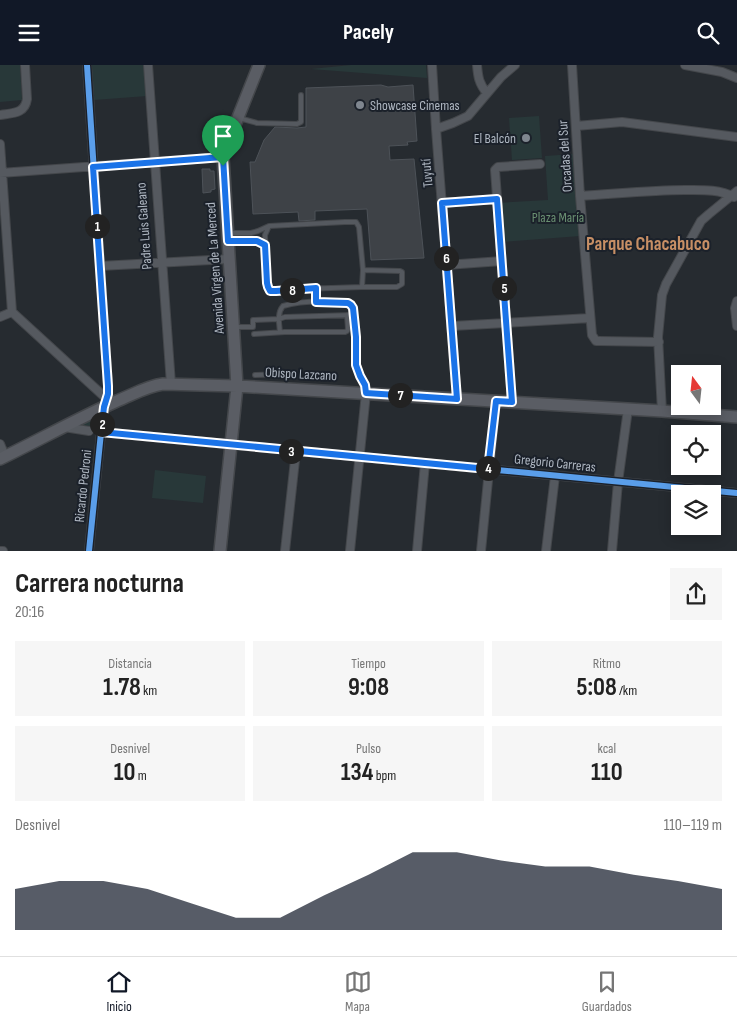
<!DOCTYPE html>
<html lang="es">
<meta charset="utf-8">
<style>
:root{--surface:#fff;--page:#f6f6f6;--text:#222;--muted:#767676;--line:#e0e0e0;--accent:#111827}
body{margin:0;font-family:"Sofia Sans Condensed",sans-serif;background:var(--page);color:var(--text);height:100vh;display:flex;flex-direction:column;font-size:19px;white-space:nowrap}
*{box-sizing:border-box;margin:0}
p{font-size:16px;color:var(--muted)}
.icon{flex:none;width:28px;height:28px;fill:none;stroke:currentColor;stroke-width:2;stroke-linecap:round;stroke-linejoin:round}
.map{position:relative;height:486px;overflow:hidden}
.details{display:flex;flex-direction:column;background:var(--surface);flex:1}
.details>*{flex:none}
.needle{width:32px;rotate:345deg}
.tools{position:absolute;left:671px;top:300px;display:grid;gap:10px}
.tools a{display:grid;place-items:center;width:50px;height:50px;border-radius:0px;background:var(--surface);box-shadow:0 2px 12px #0003;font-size:25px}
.pin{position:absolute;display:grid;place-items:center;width:42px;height:42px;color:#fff;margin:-51px -21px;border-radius:50% 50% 50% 0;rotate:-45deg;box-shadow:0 0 5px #0007}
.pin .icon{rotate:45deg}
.km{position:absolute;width:25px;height:25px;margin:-12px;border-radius:50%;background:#222;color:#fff;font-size:14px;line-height:25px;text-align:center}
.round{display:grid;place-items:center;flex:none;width:52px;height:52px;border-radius:0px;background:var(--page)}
.head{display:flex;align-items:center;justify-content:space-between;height:85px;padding:0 15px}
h1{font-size:28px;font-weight:700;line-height:38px}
.metrics{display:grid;grid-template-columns:repeat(3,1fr);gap:8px;height:85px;padding:5px 15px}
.metrics div{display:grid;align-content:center;border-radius:0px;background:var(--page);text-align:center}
.metrics b{font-size:25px;font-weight:700}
.metrics small{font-size:14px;font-weight:400}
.metrics p{font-size:14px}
.chart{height:140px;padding:10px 15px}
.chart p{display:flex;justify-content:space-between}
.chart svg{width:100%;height:90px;margin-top:5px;fill:var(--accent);opacity:.7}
header{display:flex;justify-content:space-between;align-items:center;height:65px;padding:0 15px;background:var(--accent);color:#fff;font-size:22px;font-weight:700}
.menu{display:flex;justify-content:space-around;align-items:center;height:70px;border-top:1px solid var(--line);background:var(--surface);font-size:14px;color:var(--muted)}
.menu a{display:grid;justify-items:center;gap:2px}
.menu .on{color:var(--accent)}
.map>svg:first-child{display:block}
</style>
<header><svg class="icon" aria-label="menu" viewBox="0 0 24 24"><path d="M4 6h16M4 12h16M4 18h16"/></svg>Pacely<svg class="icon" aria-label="search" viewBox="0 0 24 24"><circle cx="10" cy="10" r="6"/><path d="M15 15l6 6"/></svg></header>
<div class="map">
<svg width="737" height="486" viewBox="0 0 737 486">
<rect width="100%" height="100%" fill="#262b30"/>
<path fill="#283839" d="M 0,0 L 20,0 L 22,35 L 0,37 Z
M 92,0 L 145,0 L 147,31 L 94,35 Z
M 351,0 L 426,0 L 427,13 L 311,4 Z
M 539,51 L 542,93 L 512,95 L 509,53 Z
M 574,89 L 580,171 L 502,177 L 497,138 L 548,135 L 545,91 Z
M 100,348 L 99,367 L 93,366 L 93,362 L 79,359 Z
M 155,405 L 206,411 L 203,438 L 152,433 Z"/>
<path fill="#3e4247" stroke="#4d5258" d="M 381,20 L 388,22 L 413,20 L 417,76 L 407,77 L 408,80 L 389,81 L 390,95 L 414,94 L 424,193 L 371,195 L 367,144 L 315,146 L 315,155 L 299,156 L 298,147 L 253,149 L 250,97 L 255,97 L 264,75 L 275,62 L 297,63 L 306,62 L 306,23 Z
M 202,104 L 210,104 L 210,106 L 214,106 L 215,124 L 211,125 L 211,127 L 203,128 Z"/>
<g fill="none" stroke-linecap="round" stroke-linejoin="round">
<g stroke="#44474b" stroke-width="6">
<path id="service" d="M 239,53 L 257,58 L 297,59 L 301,57 L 301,30
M 345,157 L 356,157 L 359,162 L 363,205 L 362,222 L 270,225 L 267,218 L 265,170 L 269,161 Z
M 230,168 L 251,168 L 258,166 L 269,161
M 230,176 L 257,176 L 265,180
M 362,222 L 397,222 L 402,219 L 402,207 L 400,206 L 363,205
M 316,223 L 316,237
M 236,262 L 253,262 L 253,255 L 279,254 L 285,252 L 353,250
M 280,267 C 279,258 277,248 283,241 C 304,235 327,236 348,238 L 351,240 L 353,243 L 356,271 L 356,301 L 360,311 L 365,320 L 366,326
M 254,269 L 285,267 L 345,267 L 347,266 L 348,264 L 347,250
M 255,310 L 287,309"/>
</g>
<g stroke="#44474b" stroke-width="10">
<path id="minor" d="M 87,0 L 108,321 L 108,329 L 103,348 L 89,486
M 148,0 L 171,319
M 432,0 L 436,64 L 457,334
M 477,0 C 478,12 479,19 487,28
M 572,0 L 580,131 L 592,270 L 596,276 L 599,276 L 659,277
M 685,0 L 722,7 L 737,13
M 0,50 C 12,48 25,49 27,34 L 25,0
M 576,61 L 622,57 L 737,72
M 436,64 L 453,58 L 468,51 L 501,12 L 515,0
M 0,79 L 12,247
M 0,108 L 223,92
M 580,131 C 615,129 650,125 685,125 C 702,125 719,124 734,132
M 442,138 L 497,134
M 446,200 L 502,196
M 100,201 L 229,194
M 737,236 L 735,243 L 737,261
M 0,252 L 12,247 L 108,335
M 452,261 L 590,253
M 512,337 L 495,105 L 498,102 L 540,99
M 662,346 L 658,272 L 662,230 L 666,219 L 701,156 L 709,149 L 737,126
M 64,362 L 89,366
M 101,367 L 737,428
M 0,379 L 5,391
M 0,486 L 3,486
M 285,486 L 296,386
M 350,486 L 366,328
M 417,486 L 425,398
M 481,486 L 496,335
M 546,486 L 555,411
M 612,486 L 618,417 L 628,344"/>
</g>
<g stroke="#44474b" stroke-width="14">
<path id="secondary" d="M 0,394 C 39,375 77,354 117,336 C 132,330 147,321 163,319 L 237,321 L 662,346 L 737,352
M 220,486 L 237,321 L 223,92 L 227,80 L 259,0"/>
</g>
<use href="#service" stroke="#55595f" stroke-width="4"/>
<use href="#minor" stroke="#55595f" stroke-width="8"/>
<use href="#secondary" stroke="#5a5d64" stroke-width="11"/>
<g stroke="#1b212a" stroke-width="9">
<path id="cycleway" d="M 87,0 L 108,321 L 108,329 L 103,348 L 89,486
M 101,367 L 737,428"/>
</g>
<use href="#cycleway" stroke="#5a9eea" stroke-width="6"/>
</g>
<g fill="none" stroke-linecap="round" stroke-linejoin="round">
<g stroke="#fff" stroke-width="10">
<path id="route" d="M 223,92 L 228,176 L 257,176 L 265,180 L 267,218 L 268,222 L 270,226 L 276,226 L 316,223 L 316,237 L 348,238 L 351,240 L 353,243 L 356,272 L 356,300 L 360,311 L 365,320 L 366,328 L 457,334 L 442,138 L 497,134 L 512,337 L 496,336 L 488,404 L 101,367 L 104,342 L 108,329 L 108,321 L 93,102 Z"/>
</g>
<use href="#route" stroke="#1a73e8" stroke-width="6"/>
</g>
<g fill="#7f868f" stroke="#1b212a" stroke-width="2">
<circle cx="360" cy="40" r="5"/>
<circle cx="526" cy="73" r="5"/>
</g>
<g text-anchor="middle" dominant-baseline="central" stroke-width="4" stroke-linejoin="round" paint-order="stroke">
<g font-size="14" fill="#afb7c2" stroke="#1b212a" text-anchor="start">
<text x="370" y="40">Showcase Cinemas</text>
<text x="516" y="73" text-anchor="end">El Balcón</text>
</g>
<g font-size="14" fill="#afb7c2" stroke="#1b212a">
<text transform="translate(565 91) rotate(-94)">Orcadas del Sur</text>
<text transform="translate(427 108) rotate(-95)">Tuyutí</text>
<text transform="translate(144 161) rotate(-94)">Padre Luis Galeano</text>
<text transform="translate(215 203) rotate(-94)">Avenida Virgen de La Merced</text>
<text transform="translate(301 309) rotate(3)">Obispo Lazcano</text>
<text transform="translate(555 398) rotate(6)">Gregorio Carreras</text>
<text transform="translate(83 421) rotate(-84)">Ricardo Pedroni</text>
</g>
<g font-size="14" fill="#6a9072" stroke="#1b212a">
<text x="558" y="152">Plaza María</text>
</g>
<g font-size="19" font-weight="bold" fill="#c78f65" stroke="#1b212a">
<text x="648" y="179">Parque Chacabuco</text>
</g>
</g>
</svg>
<div class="tools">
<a><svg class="needle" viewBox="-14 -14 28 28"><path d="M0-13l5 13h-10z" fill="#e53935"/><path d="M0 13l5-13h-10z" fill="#767676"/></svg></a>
<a><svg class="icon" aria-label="locate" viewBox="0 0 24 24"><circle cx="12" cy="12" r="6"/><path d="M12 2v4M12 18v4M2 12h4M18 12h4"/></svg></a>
<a><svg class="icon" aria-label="layers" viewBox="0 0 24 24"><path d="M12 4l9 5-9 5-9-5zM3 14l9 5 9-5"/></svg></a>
</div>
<div class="pin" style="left:223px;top:101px;background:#1e9e55"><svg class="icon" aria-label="arrive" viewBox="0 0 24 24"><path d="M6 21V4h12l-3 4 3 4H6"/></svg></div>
<b class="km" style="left:97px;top:161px">1</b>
<b class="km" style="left:102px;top:359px">2</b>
<b class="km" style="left:291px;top:386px">3</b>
<b class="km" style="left:488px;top:403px">4</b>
<b class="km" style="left:504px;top:223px">5</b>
<b class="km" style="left:446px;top:193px">6</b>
<b class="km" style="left:400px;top:330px">7</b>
<b class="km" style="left:292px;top:225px">8</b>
</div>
<section class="details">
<div class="head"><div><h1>Carrera nocturna</h1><p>20:16</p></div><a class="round"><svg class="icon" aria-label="share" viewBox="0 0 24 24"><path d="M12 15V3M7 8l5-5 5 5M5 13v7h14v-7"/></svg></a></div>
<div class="metrics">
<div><p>Distancia</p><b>1.78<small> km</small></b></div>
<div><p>Tiempo</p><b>9:08</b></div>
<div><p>Ritmo</p><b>5:08<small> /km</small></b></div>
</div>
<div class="metrics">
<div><p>Desnivel</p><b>10<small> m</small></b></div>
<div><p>Pulso</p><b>134<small> bpm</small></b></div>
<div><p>kcal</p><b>110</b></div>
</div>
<div class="chart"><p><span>Desnivel</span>110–119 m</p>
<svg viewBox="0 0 160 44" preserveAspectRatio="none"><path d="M0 44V24L10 20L20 20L30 24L40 31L50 38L60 38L70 27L80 17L90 6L100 6L110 10L120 13L130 13L140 17L150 20L160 24V44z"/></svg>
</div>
</section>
<nav class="menu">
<a class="on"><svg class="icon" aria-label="home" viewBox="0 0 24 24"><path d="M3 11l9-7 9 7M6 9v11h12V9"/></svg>Inicio</a>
<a><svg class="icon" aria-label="map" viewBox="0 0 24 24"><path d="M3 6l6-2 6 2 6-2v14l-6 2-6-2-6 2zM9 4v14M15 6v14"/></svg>Mapa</a>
<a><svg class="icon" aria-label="saved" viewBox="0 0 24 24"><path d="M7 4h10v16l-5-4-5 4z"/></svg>Guardados</a>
</nav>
